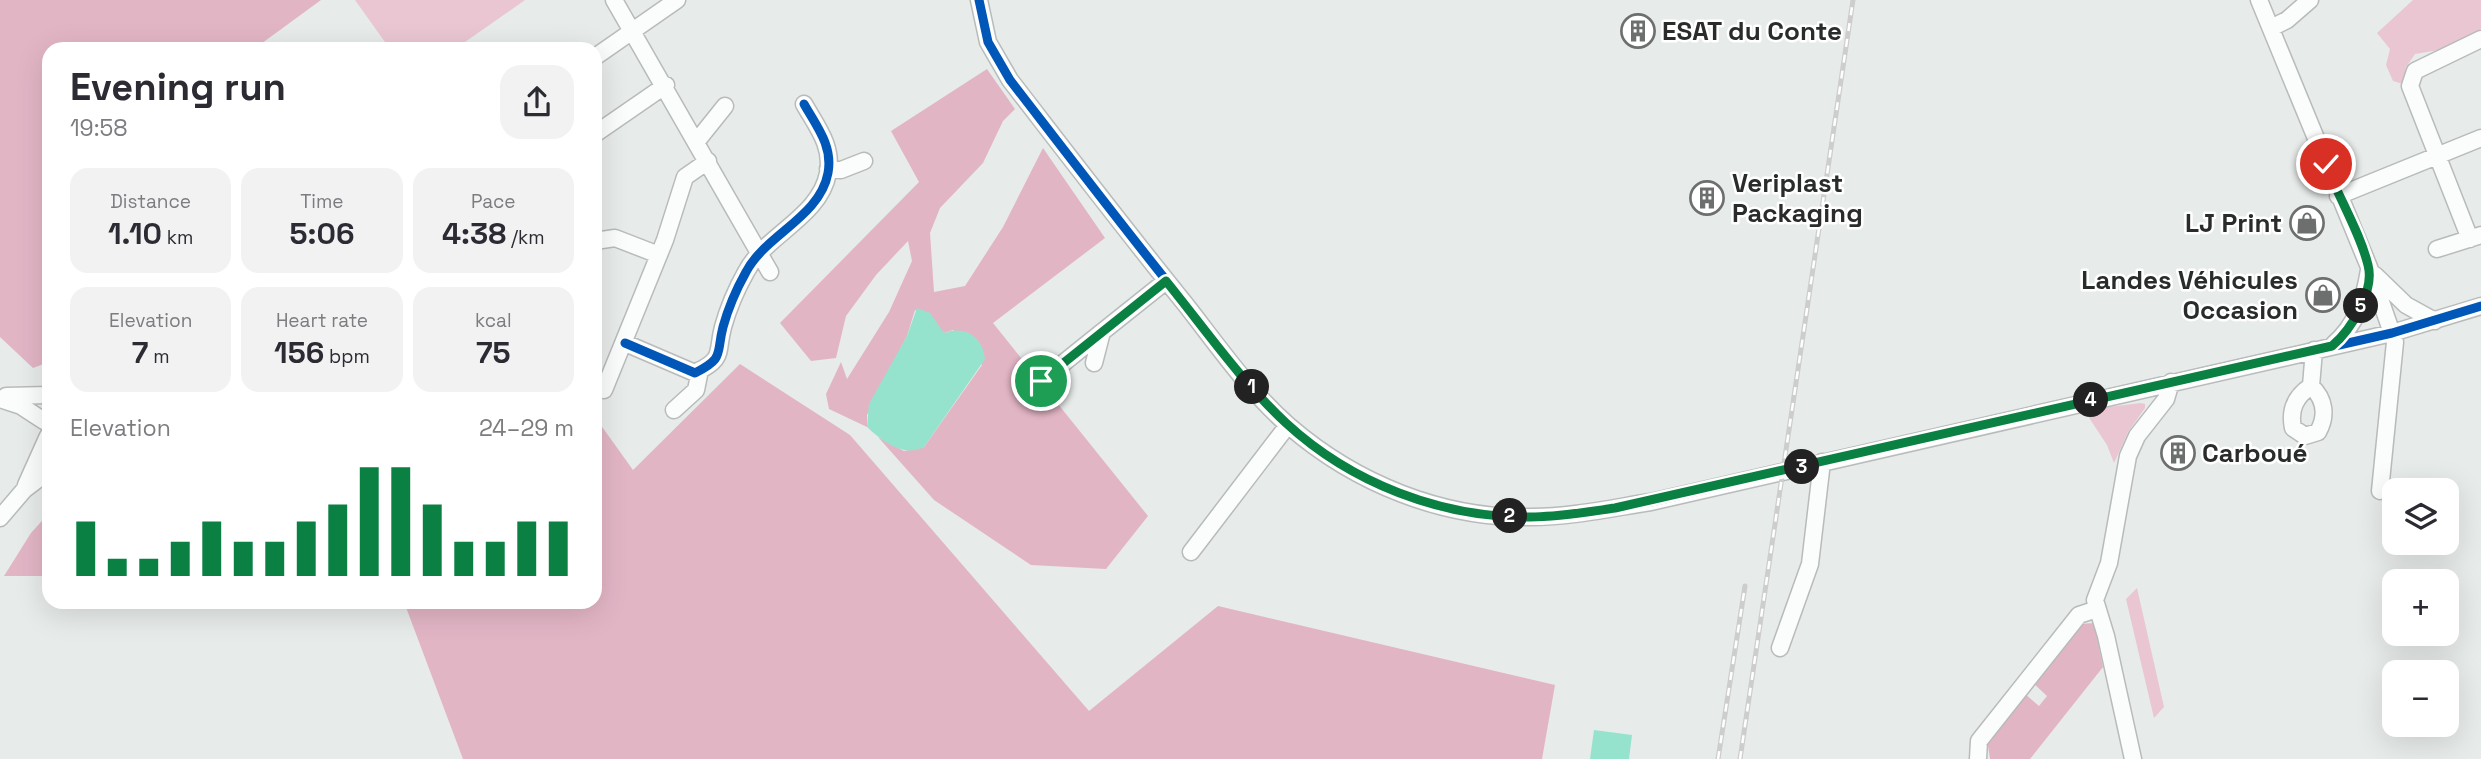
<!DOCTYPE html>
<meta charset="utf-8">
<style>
:root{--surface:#fff;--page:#f2f2f3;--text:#2b2b33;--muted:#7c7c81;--accent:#0b8043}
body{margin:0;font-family:"Space Grotesk",sans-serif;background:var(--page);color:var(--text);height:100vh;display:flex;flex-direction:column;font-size:26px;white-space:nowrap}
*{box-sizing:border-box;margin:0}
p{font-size:23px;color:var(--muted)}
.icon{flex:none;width:38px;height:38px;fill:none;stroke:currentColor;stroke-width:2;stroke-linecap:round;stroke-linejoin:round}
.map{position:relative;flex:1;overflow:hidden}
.drawer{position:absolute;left:42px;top:42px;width:560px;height:567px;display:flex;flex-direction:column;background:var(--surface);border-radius:21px;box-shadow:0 7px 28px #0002}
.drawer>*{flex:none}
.tools{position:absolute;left:2382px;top:478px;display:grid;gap:14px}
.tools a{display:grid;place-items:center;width:77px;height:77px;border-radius:14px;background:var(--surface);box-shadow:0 7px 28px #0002;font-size:35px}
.pin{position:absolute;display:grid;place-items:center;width:60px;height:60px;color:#fff;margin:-30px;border:4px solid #fff;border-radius:50%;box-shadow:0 2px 7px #0007}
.km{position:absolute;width:35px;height:35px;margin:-18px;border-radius:50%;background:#222;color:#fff;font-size:19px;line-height:35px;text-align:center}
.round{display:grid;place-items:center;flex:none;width:74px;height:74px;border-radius:21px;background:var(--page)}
.overview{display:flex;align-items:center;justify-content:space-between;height:119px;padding:0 28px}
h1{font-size:38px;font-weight:700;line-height:52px}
.figures{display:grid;grid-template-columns:repeat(3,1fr);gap:10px;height:119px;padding:7px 28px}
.figures div{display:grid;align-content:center;border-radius:18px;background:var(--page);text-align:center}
.figures b{font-size:30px;font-weight:700}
.figures small{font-size:19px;font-weight:400}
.figures p{font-size:19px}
.chart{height:196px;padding:14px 28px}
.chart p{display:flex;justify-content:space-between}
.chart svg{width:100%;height:126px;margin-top:7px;stroke:var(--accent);stroke-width:6}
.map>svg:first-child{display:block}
</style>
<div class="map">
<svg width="2481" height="759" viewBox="0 0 2481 759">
<rect width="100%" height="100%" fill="#e7ebe9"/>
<path fill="#e9c6d2" d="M 355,0 L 525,0 L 455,49 L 390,49 Z
M 2413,0 L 2481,0 L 2481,29 L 2445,49 L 2415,54 L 2406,67 L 2403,84 L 2393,81 L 2386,65 L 2390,49 L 2377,33 Z
M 2141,403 L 2145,404 L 2145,408 L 2128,432 L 2114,463 L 2107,445 L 2084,410 Z
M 2137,588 L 2164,707 L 2154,718 L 2126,599 Z"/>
<path fill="#e2b5c5" d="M 0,0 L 321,0 L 254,49 L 49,49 L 49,362 L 33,368 L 0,337 Z
M 987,69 L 1015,109 L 1003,121 L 983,163 L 940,208 L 930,233 L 934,292 L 965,286 L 1003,227 L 1043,148 L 1105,238 L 993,323 L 1148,516 L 1106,569 L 1031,565 L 934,500 L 878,437 L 904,451 L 924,447 L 982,365 L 953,330 L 944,333 L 915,310 L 907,336 L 867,415 L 867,427 L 829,409 L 826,394 L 841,362 L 847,379 L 889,312 L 912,261 L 908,241 L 876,275 L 846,316 L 836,358 L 811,361 L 780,323 L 919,182 L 891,131 Z
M 740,364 L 850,435 L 1089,711 L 1218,606 L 1555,685 L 1542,759 L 463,759 L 404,602 L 595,602 L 595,417 L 633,470 Z
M 49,513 L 49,576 L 4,576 L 31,533 Z
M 2094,623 L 2103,667 L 2030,759 L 1990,759 L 1987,739 L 2024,693 L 2039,706 L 2047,696 L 2032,682 L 2080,624 Z"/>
<path fill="#96e3cd" d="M 917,308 L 930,313 L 944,333 C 965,325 983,337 985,359 L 924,447 C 904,458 882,441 867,427 L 869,404 L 907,336 Z
M 1594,730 L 1632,735 L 1629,759 L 1590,759 Z"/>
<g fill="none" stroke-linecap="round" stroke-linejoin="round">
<g stroke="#b8bbb9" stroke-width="19">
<path id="minor" d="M 614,0 L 770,272
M 979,0 L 988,42 L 1010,80 C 1068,155 1126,231 1186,305 C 1218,346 1249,391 1289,426 C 1355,483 1442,519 1531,517 C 1571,517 1612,508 1651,502 L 2392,333 L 2481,306
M 2259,0 L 2369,267 L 2395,342 L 2380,491
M 2271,28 L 2287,20 L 2310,0
M 595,57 L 677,0
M 595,134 L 666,85
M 697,141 L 725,106
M 828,169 L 841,170 L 864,161
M 2338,196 L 2481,138
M 2470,239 L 2410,86 L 2415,71 L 2481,39
M 595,241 L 615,238 L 659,255
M 2437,249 L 2481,235
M 2375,275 L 2406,305 L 2435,321
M 625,343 L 695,373 C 725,358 716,354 723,327 C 728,309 737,288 746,272 C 765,235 820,217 828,173 C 833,146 817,127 804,104
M 2333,345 C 2357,324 2364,300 2369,270
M 1094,363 L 1102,332 L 1166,281
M 1041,381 L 1102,332
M 2311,386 C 2296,396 2289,409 2293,428 L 2305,436 L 2318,432 C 2327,416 2325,399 2311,386 L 2314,350
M 604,390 L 665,240 L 685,177 L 708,161
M 6,396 L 49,395
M 0,399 L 21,406 L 44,421
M 674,410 L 696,390 L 700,370
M 26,485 L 48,436
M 0,518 L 24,490 L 49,471
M 1191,552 L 1288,425
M 1780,648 L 1810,564 L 1822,462
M 1978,759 L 1979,741 L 2079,615 L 2097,609
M 2133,759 L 2106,636 L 2095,600 L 2109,563 L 2128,456 L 2137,436 L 2166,399 L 2171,382"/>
</g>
<use href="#minor" stroke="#fbfcfc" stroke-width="16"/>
<g stroke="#cdcdcd" stroke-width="5">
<path id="rail" d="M 1718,759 L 1745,586
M 1740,759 L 1853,0"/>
</g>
<use href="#rail" stroke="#fff" stroke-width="2.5" stroke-dasharray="8" stroke-linecap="butt"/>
<g stroke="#fff" stroke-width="13">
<path id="cycleway" d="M 979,0 L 988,42 L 1010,80 C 1068,155 1126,231 1186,305 C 1218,346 1249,391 1289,426 C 1355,483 1442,519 1531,517 C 1571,517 1612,508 1651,502 L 2392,333 L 2481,306
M 625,343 L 695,373 C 725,358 716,354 723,327 C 728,309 737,288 746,272 C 765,235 820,217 828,173 C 833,146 817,127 804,104"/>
</g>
<use href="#cycleway" stroke="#0057b8" stroke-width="9"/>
</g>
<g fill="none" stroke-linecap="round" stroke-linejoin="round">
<g stroke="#fff" stroke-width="14">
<path id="route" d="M 1041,381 L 1166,281 C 1205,329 1241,381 1286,423 C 1351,483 1441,518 1530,517 C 1558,517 1587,512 1615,508 L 2332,346 C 2351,330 2375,291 2368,265 C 2360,232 2338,197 2326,164"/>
</g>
<use href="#route" stroke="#0b8043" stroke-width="9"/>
</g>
<defs>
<g id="building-ring" transform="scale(1.75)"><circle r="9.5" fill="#fff" stroke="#6c6f6e" stroke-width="1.5"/><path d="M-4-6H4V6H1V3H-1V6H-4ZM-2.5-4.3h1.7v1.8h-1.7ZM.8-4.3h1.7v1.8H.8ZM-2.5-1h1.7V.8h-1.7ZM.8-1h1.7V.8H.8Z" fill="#6c6f6e"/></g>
<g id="shop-ring" transform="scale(1.75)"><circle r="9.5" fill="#fff" stroke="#6c6f6e" stroke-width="1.5"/><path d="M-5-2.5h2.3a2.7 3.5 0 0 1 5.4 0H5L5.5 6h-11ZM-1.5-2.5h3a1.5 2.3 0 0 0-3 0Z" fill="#6c6f6e"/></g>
</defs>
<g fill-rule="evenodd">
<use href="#building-ring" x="1638" y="31"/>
<use href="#building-ring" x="1707" y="198"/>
<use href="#shop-ring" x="2307" y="223"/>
<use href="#shop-ring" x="2323" y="295"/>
<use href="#building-ring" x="2178" y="453"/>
</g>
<g text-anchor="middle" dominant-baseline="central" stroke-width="5" stroke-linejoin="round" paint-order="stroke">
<g font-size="26" font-weight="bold" fill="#292c2b" stroke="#fff" text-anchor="start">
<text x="1662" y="31">ESAT du Conte</text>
<text x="1732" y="183">Veriplast<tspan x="1732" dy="30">Packaging</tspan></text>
<text x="2282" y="223" text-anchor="end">LJ Print</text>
<text x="2298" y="280" text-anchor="end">Landes Véhicules<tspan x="2298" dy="30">Occasion</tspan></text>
<text x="2202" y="453">Carboué</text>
</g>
</g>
</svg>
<div class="tools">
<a><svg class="icon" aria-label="layers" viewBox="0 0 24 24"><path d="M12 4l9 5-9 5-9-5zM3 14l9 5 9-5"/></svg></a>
<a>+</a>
<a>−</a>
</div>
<div class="pin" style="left:1041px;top:381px;background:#1e9e55"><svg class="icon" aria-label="arrive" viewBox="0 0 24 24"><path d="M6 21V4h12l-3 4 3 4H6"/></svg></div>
<div class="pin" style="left:2326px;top:164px;background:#d93025"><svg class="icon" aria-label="check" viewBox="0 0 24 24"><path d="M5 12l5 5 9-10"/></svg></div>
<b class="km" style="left:1252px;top:387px">1</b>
<b class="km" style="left:1510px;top:516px">2</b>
<b class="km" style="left:1802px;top:467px">3</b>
<b class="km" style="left:2091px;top:400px">4</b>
<b class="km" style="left:2361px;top:306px">5</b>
<section class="drawer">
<div class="overview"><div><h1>Evening run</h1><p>19:58</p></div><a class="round"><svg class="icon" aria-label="share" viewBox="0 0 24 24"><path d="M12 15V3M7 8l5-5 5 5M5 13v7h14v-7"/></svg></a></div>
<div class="figures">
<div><p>Distance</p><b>1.10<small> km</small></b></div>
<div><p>Time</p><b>5:06</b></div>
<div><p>Pace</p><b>4:38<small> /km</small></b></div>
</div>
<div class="figures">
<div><p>Elevation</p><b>7<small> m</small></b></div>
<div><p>Heart rate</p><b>156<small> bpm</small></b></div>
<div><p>kcal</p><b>75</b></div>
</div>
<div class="chart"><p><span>Elevation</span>24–29 m</p>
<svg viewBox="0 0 160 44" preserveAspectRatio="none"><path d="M5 44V25M15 44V38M25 44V38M35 44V32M45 44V25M55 44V32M65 44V32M75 44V25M85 44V19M95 44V6M105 44V6M115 44V19M125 44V32M135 44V32M145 44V25M155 44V25"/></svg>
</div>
</section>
</div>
